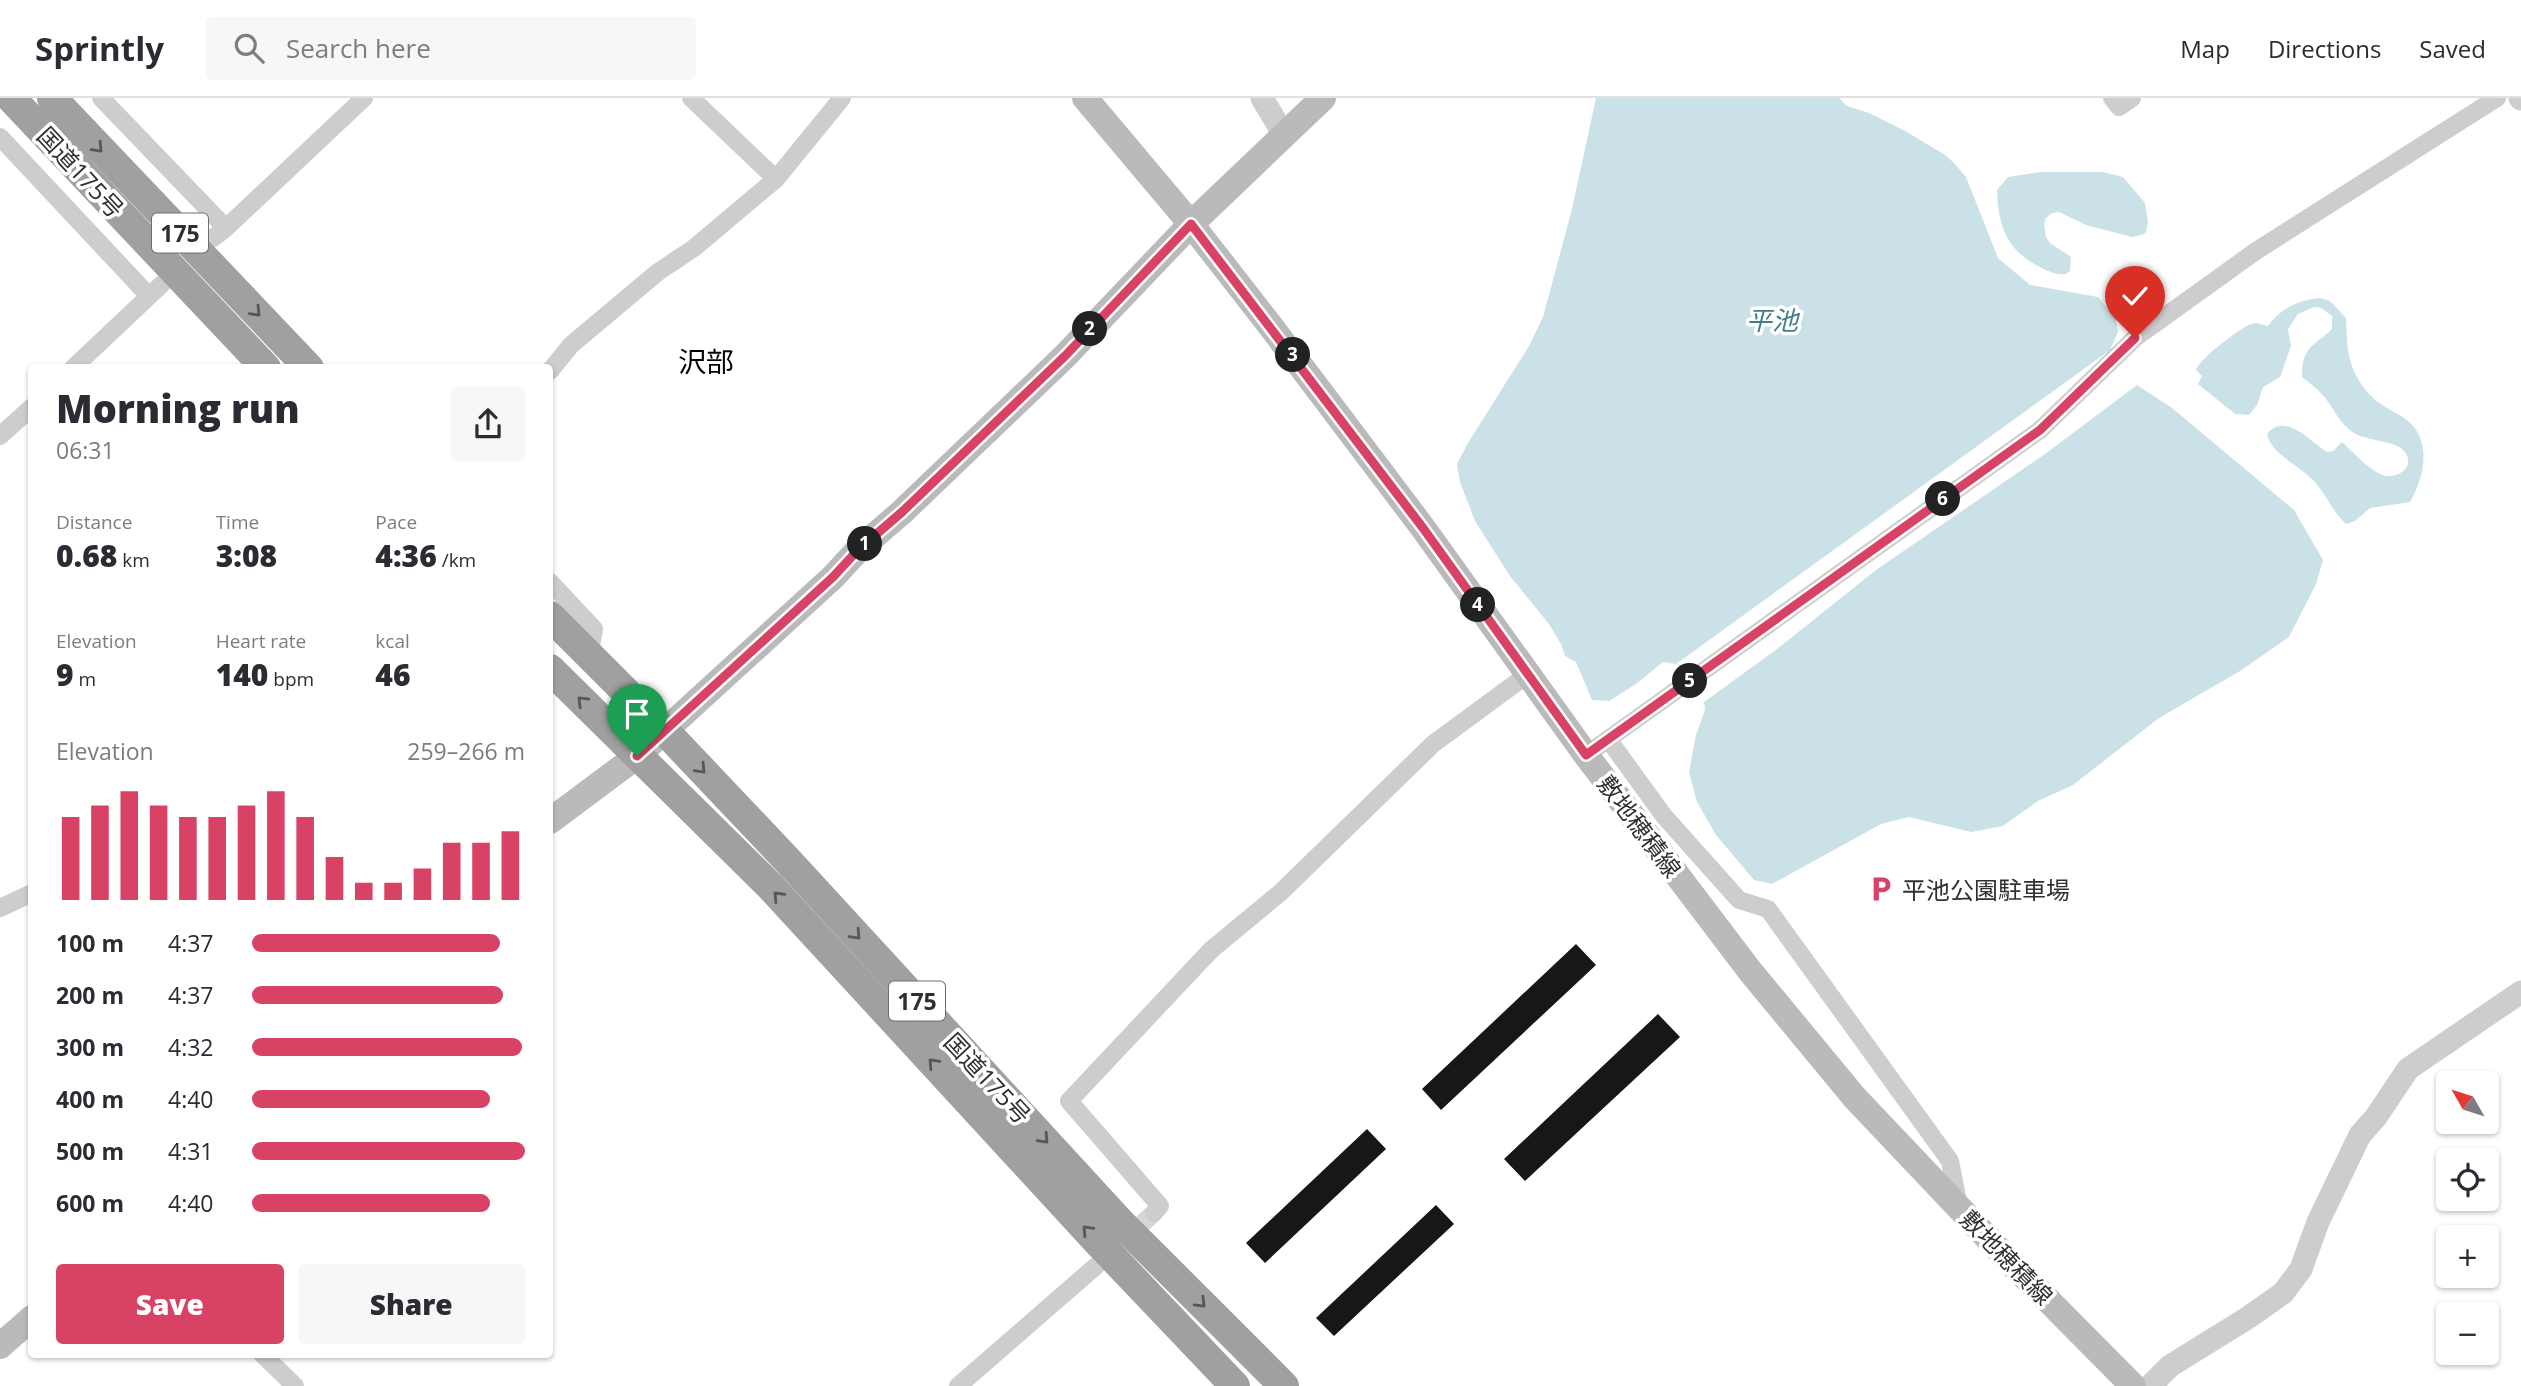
<!DOCTYPE html>
<meta charset="utf-8">
<style>
:root{--surface:#fff;--page:#f7f7f7;--text:#2b2b33;--muted:#7c7c81;--line:#e1e1e2;--accent:#d74265}
body{margin:0;font-family:"Open Sans","Noto Sans JP",sans-serif;background:var(--page);color:var(--text);height:100vh;display:flex;flex-direction:column;font-size:26px;white-space:nowrap}
*{box-sizing:border-box;margin:0}
p{font-size:23px;color:var(--muted)}
.icon{flex:none;width:38px;height:38px;fill:none;stroke:currentColor;stroke-width:2;stroke-linecap:round;stroke-linejoin:round}
.map{position:relative;flex:1;overflow:hidden}
.sheet{position:absolute;left:28px;top:266px;width:525px;height:994px;display:flex;flex-direction:column;background:var(--surface);border-radius:7px;box-shadow:0 2px 5px #0004}
.sheet>*{flex:none}
.needle{width:46px;rotate:309deg}
.buttons{position:absolute;left:2436px;top:973px;display:grid;gap:14px}
.buttons a{display:grid;place-items:center;width:63px;height:63px;border-radius:7px;background:var(--surface);box-shadow:0 2px 5px #0004;font-size:35px}
.pin{position:absolute;display:grid;place-items:center;width:60px;height:60px;color:#fff;margin:-72px -30px;border-radius:50% 50% 50% 0;rotate:-45deg;box-shadow:0 0 7px #0007}
.pin .icon{rotate:45deg}
.km{position:absolute;width:35px;height:35px;margin:-18px;border-radius:50%;background:#222;color:#fff;font-size:19px;line-height:35px;text-align:center}
.round{display:grid;place-items:center;flex:none;width:74px;height:74px;border-radius:7px;background:var(--page)}
.overview{display:flex;align-items:center;justify-content:space-between;height:119px;padding:0 28px}
h1{font-size:38px;font-weight:800;line-height:52px}
.metrics{display:grid;grid-template-columns:repeat(3,1fr);gap:10px;height:119px;padding:7px 28px}
.metrics div{display:grid;align-content:center}
.metrics b{font-size:30px;font-weight:800}
.metrics small{font-size:19px;font-weight:400}
.metrics p{font-size:19px}
.chart{height:196px;padding:14px 28px}
.chart p{display:flex;justify-content:space-between}
.chart svg{width:100%;height:126px;margin-top:7px;stroke:var(--accent);stroke-width:6}
.action{display:flex;gap:14px;margin-top:auto;padding:14px 28px}
.action a{flex:1;height:80px;border-radius:7px;background:var(--accent);color:#fff;font-size:28px;font-weight:800;line-height:80px;text-align:center}
.action a+a{background:var(--page);color:var(--text)}
ul{padding:0 28px;list-style:none;font-size:23px}
li{display:grid;grid-template-columns:112px 84px 1fr;align-items:center;height:52px}
li i{height:18px;border-radius:9px;background:var(--accent)}
header{display:flex;align-items:center;gap:42px;box-sizing:border-box;height:98px;padding:0 35px;background:var(--surface);border-bottom:2px solid var(--line)}
header strong{font-size:33px}
nav{display:flex;gap:38px;margin-inline-start:auto;font-size:24px}
.search{width:490px;height:63px;background:var(--page);display:flex;align-items:center;gap:18px;box-sizing:border-box;padding:0 24px;border-radius:7px;color:var(--muted);font-size:26px}
.map>svg:first-child{display:block}
</style>
<header>
<strong>Sprintly</strong>
<div class="search"><svg class="icon" aria-label="search" viewBox="0 0 24 24"><circle cx="10" cy="10" r="6"/><path d="M15 15l6 6"/></svg>Search here</div>
<nav><a>Map</a><a>Directions</a><a>Saved</a></nav>
</header>
<div class="map">
<svg width="2521" height="1288" viewBox="0 0 2521 1288">
<rect width="100%" height="100%" fill="#fff"/>
<path fill="#cae1e8" d="M 1596,0 L 1839,0 L 1847,8 L 1869,15 L 1907,34 L 1945,57 L 1954,65 L 1966,79 L 1998,160 L 2030,187 L 2098,199 L 2116,221 L 2118,234 L 2110,252 L 1676,566 L 1663,564 L 1636,586 L 1609,603 L 1592,602 L 1576,564 L 1565,558 L 1561,546 L 1549,526 L 1510,478 L 1475,423 L 1460,384 L 1457,366 L 1468,345 L 1529,248 L 1543,219 L 1572,111 Z
M 2040,74 L 2102,74 L 2123,79 L 2145,105 L 2148,124 L 2146,134 L 2142,137 L 2132,139 L 2086,127 L 2059,114 L 2052,115 L 2046,120 L 2044,126 L 2046,139 L 2050,145 L 2071,159 L 2070,173 L 2066,176 C 2056,177 2050,174 2040,169 C 2007,153 1998,128 1997,92 L 2008,79 Z
M 2321,200 L 2330,203 L 2346,220 C 2347,250 2347,271 2369,296 C 2379,307 2392,312 2404,320 C 2433,340 2425,378 2410,404 L 2370,410 L 2355,423 L 2346,426 C 2332,413 2326,396 2313,382 C 2299,367 2271,356 2267,336 C 2285,313 2311,344 2327,354 L 2333,353 L 2342,344 C 2354,355 2366,369 2380,376 C 2395,384 2418,369 2404,353 C 2397,343 2367,343 2354,335 C 2340,326 2335,313 2326,301 C 2320,293 2311,286 2302,279 C 2302,248 2313,249 2332,231 L 2332,218 L 2321,210 L 2314,209 L 2298,216 L 2288,231 L 2291,248 L 2280,279 L 2263,289 L 2257,307 L 2249,317 L 2235,316 L 2198,286 L 2202,278 L 2196,272 C 2198,262 2240,230 2251,226 C 2258,224 2262,227 2268,228 C 2281,210 2298,202 2321,200 Z
M 2137,287 L 2172,310 L 2294,412 L 2323,462 L 2316,486 L 2289,539 L 2240,573 L 2159,620 L 2073,687 L 2038,703 L 2003,728 L 1971,734 L 1909,719 L 1881,726 L 1772,786 L 1754,782 L 1716,737 L 1697,704 L 1689,674 L 1696,637 L 1705,612 L 1704,604 L 1777,551 L 1876,472 L 2045,356 Z"/>
<path fill="#171717" d="M 1576,846 L 1596,867 L 1441,1012 L 1422,991 Z
M 1658,916 L 1680,939 L 1525,1083 L 1504,1061 Z
M 1367,1031 L 1386,1051 L 1265,1165 L 1246,1145 Z
M 1436,1107 L 1454,1126 L 1334,1238 L 1316,1220 Z"/>
<g fill="none" stroke-linecap="round" stroke-linejoin="round">
<path stroke="#d6d6d6" stroke-width="18" stroke-dasharray="18 9" stroke-linecap="butt" d="M 1102,1162 L 1154,1115"/>
<path stroke="#cdcdcd" stroke-width="18" d="M 101,0 L 226,130
M 691,0 L 776,81
M 2112,0 L 2119,9 L 2132,0
M 0,39 L 149,198
M 213,140 L 226,130 L 364,0
M 73,270 L 162,186
M 550,273 L 571,247 L 658,174 L 694,150 L 776,81 L 842,0
M 0,338 L 32,309
M 550,484 L 594,531 L 589,560
M 1608,641 L 1664,718 L 1739,802 L 1768,811 L 1950,1063 L 1959,1109
M 1586,657 L 2040,332 L 2135,240 L 2256,153 L 2497,0
M 0,810 L 32,795
M 1154,1115 L 1160,1108 L 1069,1003 L 1211,852 L 1281,794 L 1433,646 L 1528,576
M 262,1256 L 295,1288
M 958,1288 L 1096,1168"/>
<path stroke="#cdcdcd" stroke-width="23" d="M 1262,0 L 1284,37
M 2520,0 L 2521,1
M 2150,1288 L 2170,1268 L 2249,1219 L 2283,1195 L 2301,1171 L 2318,1124 L 2360,1037 L 2376,1019 L 2408,971 L 2521,894"/>
<path stroke="#bababa" stroke-width="26" d="M 1085,0 L 1191,126 L 1269,226 L 1423,430 L 1586,657 L 1750,873 L 1855,1000 L 2021,1175 L 2133,1288
M 550,723 L 637,658 L 833,479 L 858,452 L 902,414 L 1065,258 L 1191,126 L 1323,0
M 0,1248 L 32,1220"/>
<path stroke="#a0a0a0" stroke-width="30" d="M 11,0 L 266,270
M 52,0 L 309,270
M 550,518 L 665,633 L 790,765 L 1118,1122 L 1284,1288
M 550,571 L 770,788 L 1097,1143 L 1235,1288"/>
</g>
<defs><path id="oneway-chevron" d="M-2-3.5L2.5 0L-2 3.5" fill="none" stroke-width="1.6" stroke-linecap="round" stroke-linejoin="round" transform="scale(1.75)"/></defs>
<g stroke="#575757">
<use href="#oneway-chevron" transform="translate(98 50) rotate(47)"/>
<use href="#oneway-chevron" transform="translate(256 214) rotate(46)"/>
<use href="#oneway-chevron" transform="translate(582 603) rotate(-135)"/>
<use href="#oneway-chevron" transform="translate(701 671) rotate(46)"/>
<use href="#oneway-chevron" transform="translate(778 798) rotate(-133)"/>
<use href="#oneway-chevron" transform="translate(856 837) rotate(47)"/>
<use href="#oneway-chevron" transform="translate(933 965) rotate(-133)"/>
<use href="#oneway-chevron" transform="translate(1044 1041) rotate(47)"/>
<use href="#oneway-chevron" transform="translate(1087 1132) rotate(-133)"/>
<use href="#oneway-chevron" transform="translate(1201 1205) rotate(45)"/>
</g>
<g fill="none" stroke-linecap="round" stroke-linejoin="round">
<g stroke="#fff" stroke-width="14">
<path id="route" d="M 637,658 L 833,479 L 858,452 L 902,414 L 1065,258 L 1191,126 L 1423,430 L 1586,657 L 2040,332 L 2135,240"/>
</g>
<use href="#route" stroke="#d74265" stroke-width="9"/>
</g>
<defs>
<g id="parking-bare" transform="scale(2.1)"><path d="M-3.5-5.5H1a3.5 3.5 0 0 1 0 7H-1V5.5H-3.5ZM-1-3.4V-.6H.8a1.4 1.4 0 0 0 0-2.8Z" fill="#d74265" stroke="#fff" stroke-width="2.5" paint-order="stroke"/></g>
</defs>
<g fill-rule="evenodd">
<use href="#parking-bare" x="1881" y="791"/>
</g>
<g text-anchor="middle" dominant-baseline="central" stroke-width="7" stroke-linejoin="round" paint-order="stroke">
<g fill="#fff" stroke="#6e6e6e" stroke-width="2">
<rect x="152" y="115.5" width="56" height="39" rx="5"/>
<rect x="889" y="883.5" width="56" height="39" rx="5"/>
</g>
<g font-size="23" font-weight="bold" fill="#303030">
<text x="180" y="135">175</text>
<text x="917" y="903">175</text>
</g>
<g font-size="24" fill="#303030" stroke="#fff">
<text transform="translate(81 74) rotate(47)">国道175号</text>
<text transform="translate(1640 728) rotate(53)">敷地穂積線</text>
<text transform="translate(988 980) rotate(47)">国道175号</text>
<text transform="translate(2007 1159) rotate(46)">敷地穂積線</text>
</g>
<g font-size="24" fill="#303030" stroke="#fff" text-anchor="start">
<text x="1902" y="791">平池公園駐車場</text>
</g>
<g font-size="26" font-style="italic" fill="#447c8c" stroke="#fff">
<text x="1772" y="222">平池</text>
</g>
<g font-size="28" fill="#000" stroke="#fff">
<text x="706" y="263">沢部</text>
</g>
</g>
</svg>
<div class="buttons">
<a><svg class="needle" viewBox="-14 -14 28 28"><path d="M0-13l5 13h-10z" fill="#e53935"/><path d="M0 13l5-13h-10z" fill="#7c7c81"/></svg></a>
<a><svg class="icon" aria-label="locate" viewBox="0 0 24 24"><circle cx="12" cy="12" r="6"/><path d="M12 2v4M12 18v4M2 12h4M18 12h4"/></svg></a>
<a>+</a>
<a>−</a>
</div>
<div class="pin" style="left:637px;top:658px;background:#1e9e55"><svg class="icon" aria-label="arrive" viewBox="0 0 24 24"><path d="M6 21V4h12l-3 4 3 4H6"/></svg></div>
<div class="pin" style="left:2135px;top:240px;background:#d93025"><svg class="icon" aria-label="check" viewBox="0 0 24 24"><path d="M5 12l5 5 9-10"/></svg></div>
<b class="km" style="left:865px;top:446px">1</b>
<b class="km" style="left:1090px;top:231px">2</b>
<b class="km" style="left:1293px;top:257px">3</b>
<b class="km" style="left:1478px;top:507px">4</b>
<b class="km" style="left:1690px;top:583px">5</b>
<b class="km" style="left:1943px;top:401px">6</b>
<section class="sheet">
<div class="overview"><div><h1>Morning run</h1><p>06:31</p></div><a class="round"><svg class="icon" aria-label="share" viewBox="0 0 24 24"><path d="M12 15V3M7 8l5-5 5 5M5 13v7h14v-7"/></svg></a></div>
<div class="metrics">
<div><p>Distance</p><b>0.68<small> km</small></b></div>
<div><p>Time</p><b>3:08</b></div>
<div><p>Pace</p><b>4:36<small> /km</small></b></div>
</div>
<div class="metrics">
<div><p>Elevation</p><b>9<small> m</small></b></div>
<div><p>Heart rate</p><b>140<small> bpm</small></b></div>
<div><p>kcal</p><b>46</b></div>
</div>
<div class="chart"><p><span>Elevation</span>259–266 m</p>
<svg viewBox="0 0 160 44" preserveAspectRatio="none"><path d="M5 44V15M15 44V11M25 44V6M35 44V11M45 44V15M55 44V15M65 44V11M75 44V6M85 44V15M95 44V29M105 44V38M115 44V38M125 44V33M135 44V24M145 44V24M155 44V20"/></svg>
</div>
<ul>
<li><b>100 m</b>4:37<i style="width:91%"></i></li>
<li><b>200 m</b>4:37<i style="width:92%"></i></li>
<li><b>300 m</b>4:32<i style="width:99%"></i></li>
<li><b>400 m</b>4:40<i style="width:87%"></i></li>
<li><b>500 m</b>4:31<i style="width:100%"></i></li>
<li><b>600 m</b>4:40<i style="width:87%"></i></li>
</ul>
<div class="action"><a>Save</a><a>Share</a></div>
</section>
</div>
